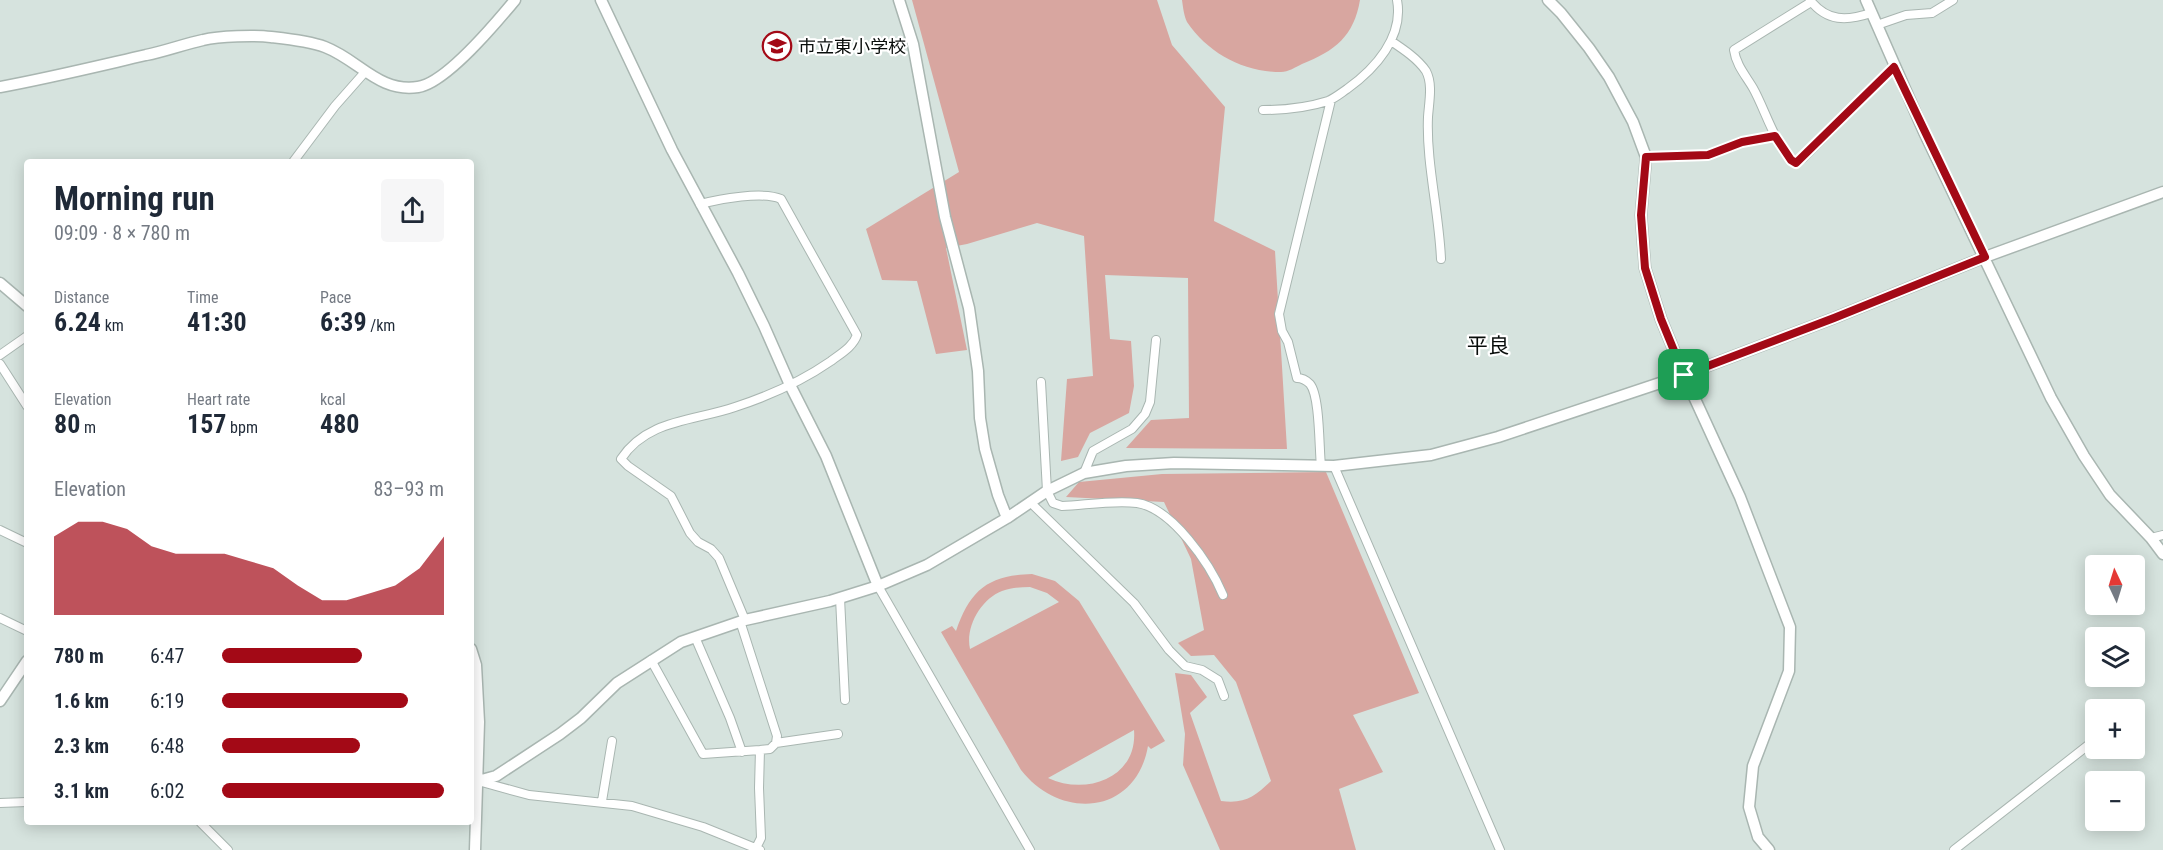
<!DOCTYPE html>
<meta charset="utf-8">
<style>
:root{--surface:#fff;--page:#f6f6f7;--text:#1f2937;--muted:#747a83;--accent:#a30916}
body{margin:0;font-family:"Roboto Condensed","Noto Sans JP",sans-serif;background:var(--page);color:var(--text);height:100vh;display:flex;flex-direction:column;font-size:22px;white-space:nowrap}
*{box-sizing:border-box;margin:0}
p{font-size:20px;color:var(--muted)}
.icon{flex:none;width:33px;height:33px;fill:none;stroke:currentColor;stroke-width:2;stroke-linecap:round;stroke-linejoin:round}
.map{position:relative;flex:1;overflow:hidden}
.side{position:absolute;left:24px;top:159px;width:450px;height:666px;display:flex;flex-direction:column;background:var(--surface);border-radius:6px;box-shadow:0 3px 15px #0003}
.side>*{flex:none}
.needle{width:39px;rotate:356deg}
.buttons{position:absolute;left:2085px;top:555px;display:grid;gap:12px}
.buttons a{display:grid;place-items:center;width:60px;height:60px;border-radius:6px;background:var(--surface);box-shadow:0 3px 15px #0003;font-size:30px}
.pin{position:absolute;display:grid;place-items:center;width:51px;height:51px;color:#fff;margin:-26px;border-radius:12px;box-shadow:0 3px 9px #0006}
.round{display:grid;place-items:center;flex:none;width:63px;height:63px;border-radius:6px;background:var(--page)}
.overview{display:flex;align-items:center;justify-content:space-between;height:102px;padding:0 30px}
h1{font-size:33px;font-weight:700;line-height:45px}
.stats{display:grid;grid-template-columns:repeat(3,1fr);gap:9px;height:102px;padding:6px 30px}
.stats div{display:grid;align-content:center}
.stats b{font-size:26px;font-weight:700}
.stats small{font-size:16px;font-weight:400}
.stats p{font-size:16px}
.chart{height:168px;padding:12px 30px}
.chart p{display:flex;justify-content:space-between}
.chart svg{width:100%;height:108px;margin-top:6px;fill:var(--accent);opacity:.7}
ul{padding:0 30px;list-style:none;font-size:20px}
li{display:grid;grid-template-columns:96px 72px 1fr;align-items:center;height:45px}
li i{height:15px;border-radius:8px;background:var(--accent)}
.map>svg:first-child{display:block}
</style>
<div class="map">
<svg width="2163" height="850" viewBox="0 0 2163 850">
<rect width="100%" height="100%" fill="#d6e3de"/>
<path fill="#d8a6a0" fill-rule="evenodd" d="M 912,0 L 1157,0 L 1172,45 L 1225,107 L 1214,221 L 1275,251 L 1287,449 L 1126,448 L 1151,420 L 1189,418 L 1188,278 L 1105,275 L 1110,339 L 1131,341 L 1134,386 L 1129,413 L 1090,433 L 1078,457 L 1061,461 L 1067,379 L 1093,376 L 1084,236 L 1037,223 L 967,244 L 946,248 L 967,350 L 936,354 L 917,281 L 882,280 L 866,229 L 959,172 Z
M 1182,0 L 1360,0 C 1354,36 1335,51 1302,64 C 1296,67 1288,72 1281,72 C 1243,72 1208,53 1187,22 C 1184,16 1183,7 1182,0 Z
M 1326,472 L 1419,693 L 1353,715 L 1383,772 L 1339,789 L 1356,850 L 1220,850 L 1183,765 L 1185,734 L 1175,673 L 1191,675 L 1207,697 L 1190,713 L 1221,801 C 1245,804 1254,797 1271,781 L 1236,682 L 1214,655 L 1191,656 L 1178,643 L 1204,630 L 1191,559 L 1164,502 L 1066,497 L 1079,482 L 1162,474 Z
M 1032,574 L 1055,581 L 1079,601 L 1165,741 L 1151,749 L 1148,746 C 1136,815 1061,821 1021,770 L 941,632 L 952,626 L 956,631 C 970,590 988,575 1032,574 ZM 1030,587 L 1047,593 L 1059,602 L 970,649 C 965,627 981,599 1002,591 C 1011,588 1020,587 1030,587 ZM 1134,730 C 1138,778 1086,796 1048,778 Z"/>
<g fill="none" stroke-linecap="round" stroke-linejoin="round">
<g stroke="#a9b6b1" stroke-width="10">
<path id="street" d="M 1810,0 C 1827,22 1847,21 1871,13
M 1811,2 L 1734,50 C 1736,65 1746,76 1753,88 C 1766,111 1775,147 1796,163 L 1803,158 L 1894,67
M 1877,25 L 1906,15 L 1932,13 L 1953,0
M 1391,41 C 1403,49 1418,59 1426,71 C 1433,84 1429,102 1428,117 C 1426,162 1439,212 1441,259
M 1263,110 C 1286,110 1306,108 1328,101 C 1335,98 1341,93 1347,89 C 1375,69 1404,37 1397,0
M 1646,157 L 1708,155 L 1742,142 L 1775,136
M 293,162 L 335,106 L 365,72
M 700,204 C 719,199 763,191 781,199 L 857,335 C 853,347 840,354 831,361 C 802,381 769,396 735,407 C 695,421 647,419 621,459 L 628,466 L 671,496 L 690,533 L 698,542 L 711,549 L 719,558 L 745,620
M 0,355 L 27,336
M 0,364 L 27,406
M 1041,382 L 1047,491 L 1053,503 L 1062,506 C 1085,505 1114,500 1137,503 C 1172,508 1210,564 1223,595
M 1321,466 C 1319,448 1320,396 1310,384 C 1306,380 1302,378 1297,378 L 1288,342 L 1282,331 L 1279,314 L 1331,100
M 1334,466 L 1500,850
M 1084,473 L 1093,451 L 1132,429 L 1145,414 L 1150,402 L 1156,340
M 1030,502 L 1134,603 L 1169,650 L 1185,666 L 1202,670 L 1218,680 L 1224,696
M 0,530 L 27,543
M 2151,538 L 2163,535
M 878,586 L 1030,850
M 840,598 L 845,700
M 0,618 L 27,631
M 740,621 L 777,736 L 776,743
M 695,637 L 730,718 L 742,752
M 651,660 L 703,754 L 760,750 L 770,749 L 776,743 L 838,734
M 471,785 L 478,781 L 529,795 L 632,806 L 703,827 L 760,850
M 602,801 L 612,741
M 0,803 L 27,802
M 200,822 L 228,850
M 756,848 L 761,838 L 759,788 L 760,750
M 1954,850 L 2096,739"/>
</g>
<g stroke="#a9b6b1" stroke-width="13">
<path id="secondary" d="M 601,0 L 672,150 L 738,273 L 764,326 L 790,385 L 826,456 L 878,586
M 899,0 L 913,44 L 945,217 L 969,308 L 978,371 L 980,418 L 985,449 L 998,495 L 1007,518
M 1548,0 L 1561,13 L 1589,48 L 1609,77 L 1633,122 L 1646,157 L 1641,215 L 1645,268 L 1661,319 L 1684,375 L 1740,497 L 1790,627 L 1789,671 L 1753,766 L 1749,807 L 1758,837 L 1769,850
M 1866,0 L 1924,132 L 2051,398 L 2084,456 L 2110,495 L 2151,538 L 2163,554
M 0,87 C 49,78 98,66 146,55 C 166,51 184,44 203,40 C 219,36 256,35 271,37 C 289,39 309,41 325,47 C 359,60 379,93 418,87 C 446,83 496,23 515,0
M 0,283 L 27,306
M 471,649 L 476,665 L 479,722 L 475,850
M 0,701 L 27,661
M 478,781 L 496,776 L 560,734 L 581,718 L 617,683 L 681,642 L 745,620 L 830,601 L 878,586 L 927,565 L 1007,518 L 1047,491 L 1084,473 L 1126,466 L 1174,463 L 1334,466 L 1431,455 L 1498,437 L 1684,375 L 1834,318 L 1985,257 L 2163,192"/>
</g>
<use href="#street" stroke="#fff" stroke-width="8"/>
<use href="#secondary" stroke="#fff" stroke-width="10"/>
</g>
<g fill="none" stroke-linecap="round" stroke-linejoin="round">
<g stroke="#fff" stroke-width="12">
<path id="route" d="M 1894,67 L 1985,257 L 1834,318 L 1684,375 L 1661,319 L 1645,268 L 1641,215 L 1646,157 L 1708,155 L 1742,142 L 1775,136 L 1791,160 L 1796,163 Z"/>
</g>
<use href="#route" stroke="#a30916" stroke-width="8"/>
</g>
<defs>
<g id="school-ring" transform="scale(1.5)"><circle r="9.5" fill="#fff" stroke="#a30916" stroke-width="1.5"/><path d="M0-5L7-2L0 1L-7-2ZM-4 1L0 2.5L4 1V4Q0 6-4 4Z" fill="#a30916"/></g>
</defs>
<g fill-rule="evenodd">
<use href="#school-ring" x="777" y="46"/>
</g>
<g text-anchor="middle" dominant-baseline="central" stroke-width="4.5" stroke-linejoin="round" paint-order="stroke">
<g font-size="18" fill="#090d0b" stroke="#fff" text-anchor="start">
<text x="798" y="46">市立東小学校</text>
</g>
<g font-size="21" fill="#090d0b" stroke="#fff">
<text x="1488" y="346">平良</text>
</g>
</g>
</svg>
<div class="buttons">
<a><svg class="needle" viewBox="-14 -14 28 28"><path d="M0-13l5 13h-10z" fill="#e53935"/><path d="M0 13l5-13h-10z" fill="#747a83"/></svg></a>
<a><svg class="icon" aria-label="layers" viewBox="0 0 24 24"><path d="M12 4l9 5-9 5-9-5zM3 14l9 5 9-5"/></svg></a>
<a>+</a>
<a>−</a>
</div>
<div class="pin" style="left:1684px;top:375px;background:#1e9e55"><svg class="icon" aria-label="arrive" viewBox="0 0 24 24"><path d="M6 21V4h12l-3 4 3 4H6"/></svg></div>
<section class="side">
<div class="overview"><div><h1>Morning run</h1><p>09:09 · 8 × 780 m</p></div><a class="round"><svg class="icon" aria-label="share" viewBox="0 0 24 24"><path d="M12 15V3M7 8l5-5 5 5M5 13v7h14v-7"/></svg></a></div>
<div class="stats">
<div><p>Distance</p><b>6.24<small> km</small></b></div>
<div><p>Time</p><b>41:30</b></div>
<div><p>Pace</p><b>6:39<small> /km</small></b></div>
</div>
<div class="stats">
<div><p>Elevation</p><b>80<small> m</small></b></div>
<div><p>Heart rate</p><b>157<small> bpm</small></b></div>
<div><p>kcal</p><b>480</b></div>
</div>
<div class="chart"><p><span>Elevation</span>83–93 m</p>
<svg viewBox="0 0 160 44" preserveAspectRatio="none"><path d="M0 44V12L10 6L20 6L30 9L40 16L50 19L60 19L70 19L80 22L90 25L100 32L110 38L120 38L130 35L140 32L150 25L160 12V44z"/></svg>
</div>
<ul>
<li><b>780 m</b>6:47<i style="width:63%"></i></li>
<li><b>1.6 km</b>6:19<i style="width:84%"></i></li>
<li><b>2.3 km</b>6:48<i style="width:62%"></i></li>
<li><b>3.1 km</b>6:02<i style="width:100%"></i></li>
</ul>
</section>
</div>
